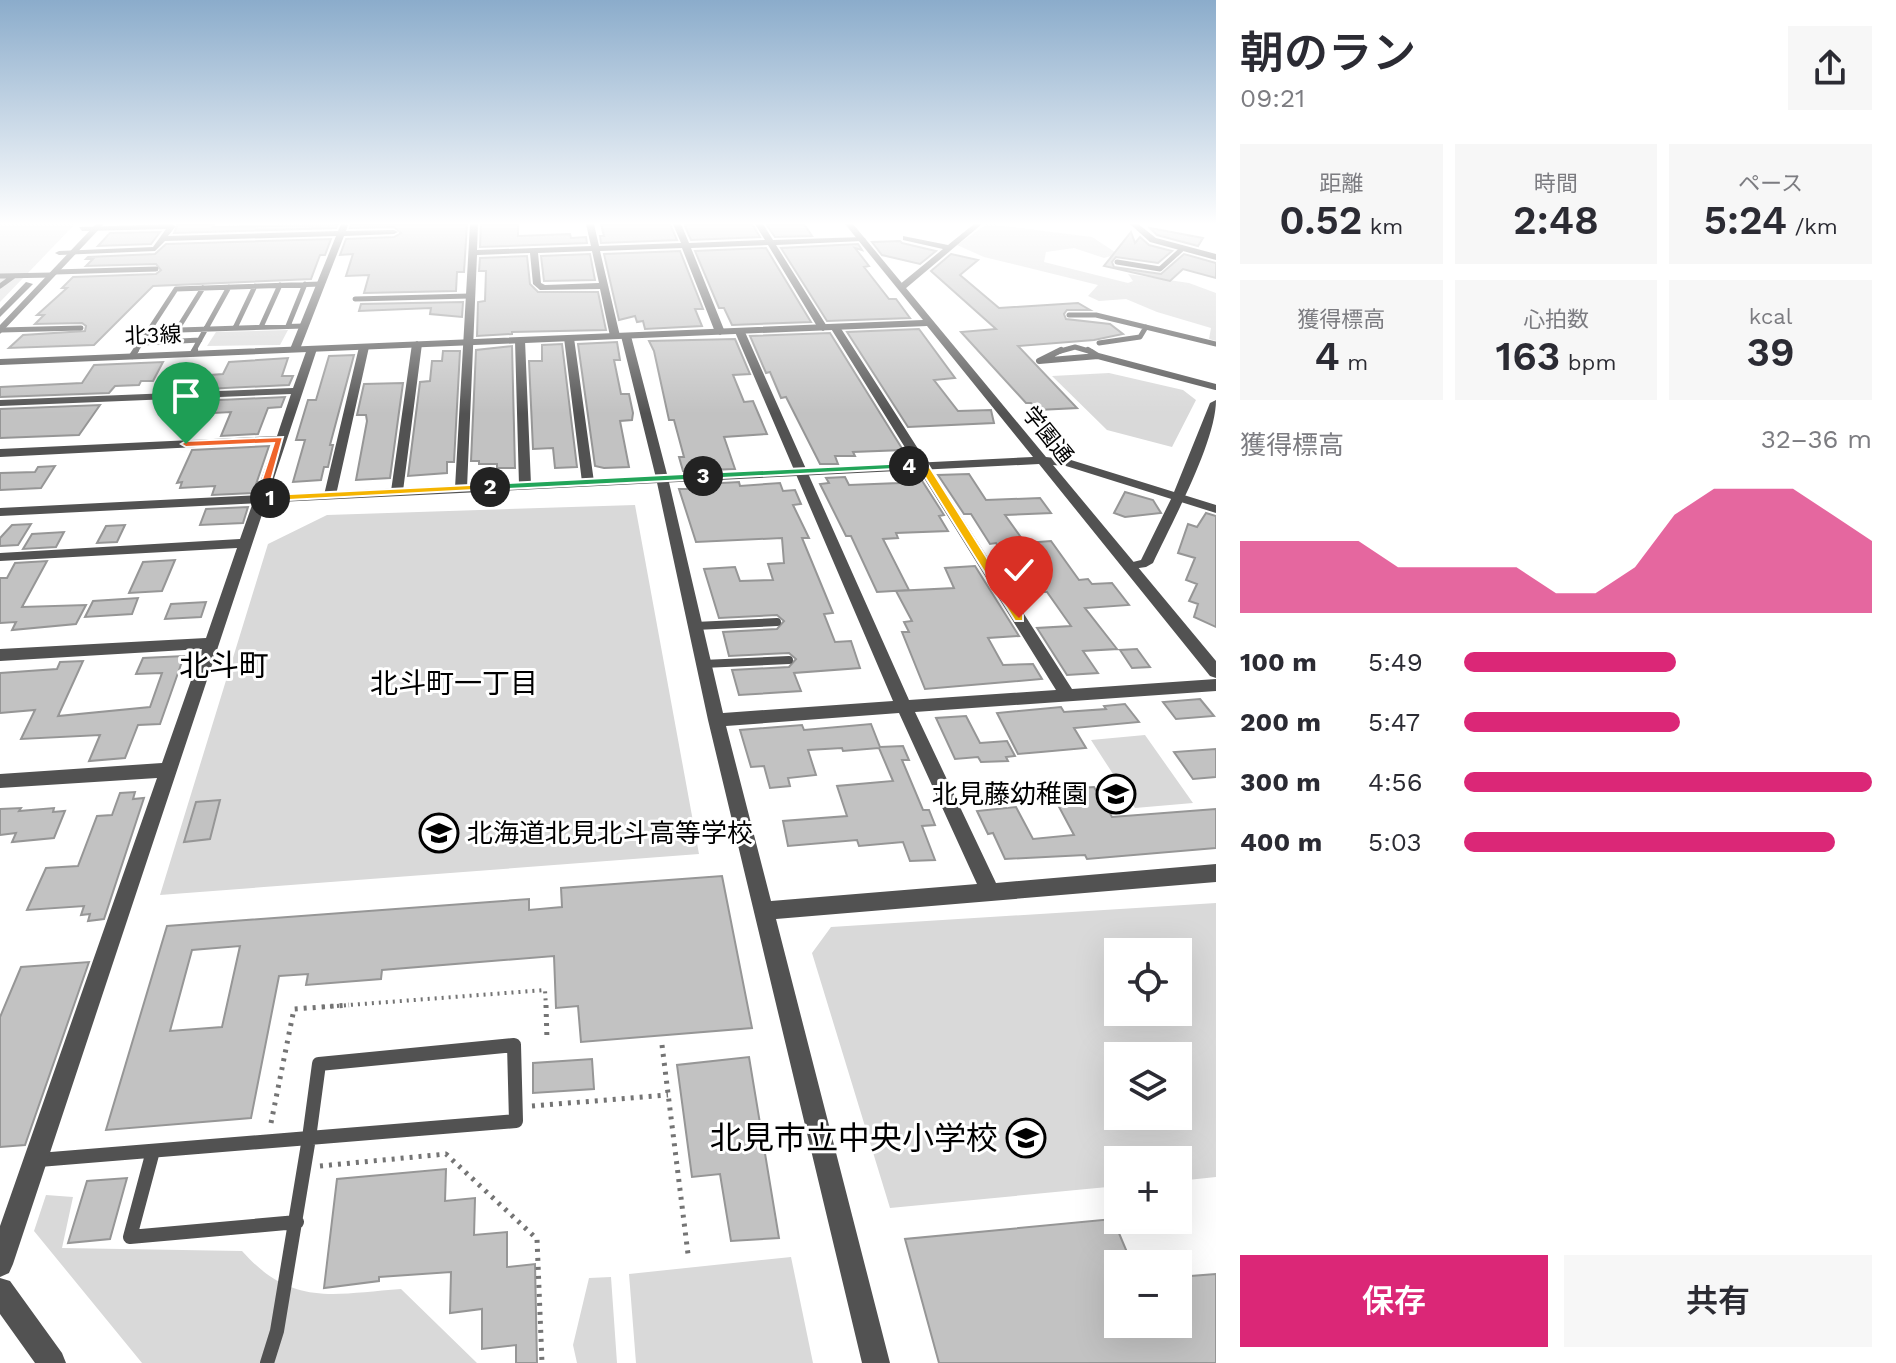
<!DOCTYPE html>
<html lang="ja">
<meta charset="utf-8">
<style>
:root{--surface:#fff;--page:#f7f7f7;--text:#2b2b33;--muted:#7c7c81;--accent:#db2777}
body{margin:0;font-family:"Work Sans","Noto Sans JP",sans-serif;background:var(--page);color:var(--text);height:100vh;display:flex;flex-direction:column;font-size:30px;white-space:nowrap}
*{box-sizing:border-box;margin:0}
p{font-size:26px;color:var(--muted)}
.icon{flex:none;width:44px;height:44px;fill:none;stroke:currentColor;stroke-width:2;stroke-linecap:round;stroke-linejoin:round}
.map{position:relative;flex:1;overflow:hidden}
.panel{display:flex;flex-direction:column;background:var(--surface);width:680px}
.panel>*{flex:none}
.controls{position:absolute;left:1104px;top:938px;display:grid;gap:16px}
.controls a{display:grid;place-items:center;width:88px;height:88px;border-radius:0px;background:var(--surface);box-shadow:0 8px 32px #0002;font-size:40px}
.pin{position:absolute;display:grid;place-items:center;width:68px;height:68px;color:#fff;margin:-82px -34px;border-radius:50% 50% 50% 0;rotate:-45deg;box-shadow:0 0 8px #0007}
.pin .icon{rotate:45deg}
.km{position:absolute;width:40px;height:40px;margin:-20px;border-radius:50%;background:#222;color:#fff;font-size:22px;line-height:40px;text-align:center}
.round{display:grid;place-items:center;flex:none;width:84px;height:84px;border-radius:0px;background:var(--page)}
.headline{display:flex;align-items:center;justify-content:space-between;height:136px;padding:0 24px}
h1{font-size:44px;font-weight:600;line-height:60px}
.metrics{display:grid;grid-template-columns:repeat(3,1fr);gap:12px;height:136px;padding:8px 24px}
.metrics div{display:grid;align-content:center;border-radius:0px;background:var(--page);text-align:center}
.metrics b{font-size:40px;font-weight:600}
.metrics small{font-size:22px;font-weight:400}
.metrics p{font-size:22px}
.chart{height:224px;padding:16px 24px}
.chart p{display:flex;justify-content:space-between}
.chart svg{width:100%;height:144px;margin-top:8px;fill:var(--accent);opacity:.7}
.action{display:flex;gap:16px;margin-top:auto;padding:16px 24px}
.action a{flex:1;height:92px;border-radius:0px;background:var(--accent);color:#fff;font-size:32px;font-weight:600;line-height:92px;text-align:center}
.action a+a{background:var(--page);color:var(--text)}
ul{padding:0 24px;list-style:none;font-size:26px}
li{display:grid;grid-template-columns:128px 96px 1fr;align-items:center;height:60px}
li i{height:20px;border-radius:10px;background:var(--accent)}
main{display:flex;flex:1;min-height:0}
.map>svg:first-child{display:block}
</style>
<main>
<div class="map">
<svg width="1216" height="1363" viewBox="0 0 1216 1363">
<rect width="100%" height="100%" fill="#fff"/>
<path fill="#d9d9d9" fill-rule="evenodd" d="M 0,224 L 75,224 L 0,302 Z
M 987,224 L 1092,237 L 1118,254 L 1104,258 L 1074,248 L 1046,252 L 1044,262 L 1128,283 L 1133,281 L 1128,274 L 1189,283 L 1216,293 L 1216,341 L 1209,339 L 1211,328 L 1157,312 L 1126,299 L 1099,301 L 1088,296 L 1098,285 L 984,257 L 957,245 Z
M 288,330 L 280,345 L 207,346 L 216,332 Z
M 1109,373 L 1183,390 L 1196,400 L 1172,447 L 1107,430 L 1052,376 Z
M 635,505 L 699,854 L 160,895 L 268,544 L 327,515 Z
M 1145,735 L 1193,803 L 1135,808 L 1091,740 Z
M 1216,903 L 1216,1177 L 1178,1181 L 1178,1160 L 1118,1160 L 1118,1186 L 890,1208 L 812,953 L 831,927 ZM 1118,952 L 1178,952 L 1178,1012 L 1118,1012 ZM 1118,1056 L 1178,1056 L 1178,1116 L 1118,1116 Z
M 46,1195 L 73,1197 L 62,1248 L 242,1251 C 292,1307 332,1294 401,1289 L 477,1363 L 142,1363 L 34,1231 Z
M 791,1257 L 813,1363 L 636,1363 L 629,1274 Z
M 611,1277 L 617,1363 L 577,1363 L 573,1345 L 589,1278 Z"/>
<path fill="#c2c2c2" stroke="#969696" stroke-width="2" fill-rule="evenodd" d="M 178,224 L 215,224 L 213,227 L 337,225 L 336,228 L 174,233 Z
M 467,224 L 464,272 L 457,272 L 456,291 L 364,293 L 369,275 L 346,276 L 353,254 L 340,255 L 346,239 L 394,237 L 401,233 L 394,227 L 350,228 L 351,225 Z
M 481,224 L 518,224 L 518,236 L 570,234 L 571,238 L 586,237 L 587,243 L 480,247 Z
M 601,224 L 670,224 L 677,240 L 601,243 L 600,236 L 604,236 Z
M 684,224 L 752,224 L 760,237 L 691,240 Z
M 766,224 L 804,224 L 812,236 L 775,237 Z
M 1150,228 L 1203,238 L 1198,246 L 1157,235 Z
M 160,232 L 151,244 L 98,246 L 110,233 Z
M 1131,232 L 1135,243 L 1140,237 L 1149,245 L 1172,251 L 1158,263 L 1116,257 L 1112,262 L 1114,267 L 1161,274 L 1184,254 L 1216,263 L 1216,278 L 1183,269 L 1170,281 L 1104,266 Z
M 331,239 L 325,255 L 320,255 L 311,279 L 153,286 L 94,345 L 9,348 L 23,335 L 85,331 L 86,326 L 82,323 L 35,324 L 44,315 L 37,315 L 67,288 L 62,288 L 73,277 L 156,274 L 161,270 L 156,264 L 86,266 L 93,259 L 86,259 L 88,257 L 155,254 L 166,244 Z
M 900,241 L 902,243 L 936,251 L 920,264 L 882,255 L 872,242 Z
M 858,244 L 862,250 L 855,248 L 869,266 L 864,267 L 889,299 L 896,299 L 910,318 L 827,321 L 781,248 Z
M 766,248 L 811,322 L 732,325 L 724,308 L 719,308 L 695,251 Z
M 680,251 L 703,309 L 695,309 L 702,326 L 645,329 L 643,321 L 637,322 L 635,316 L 619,320 L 604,254 Z
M 590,254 L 595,280 L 544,281 L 541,256 Z
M 951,254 L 978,260 L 960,275 L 999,308 L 1078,303 L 1090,310 L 1067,310 L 1064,314 L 1066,319 L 1110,324 L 1123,334 L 1094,340 L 1018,346 L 1077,408 L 1038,410 L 1031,403 L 1026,403 L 961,332 L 996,329 L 931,271 Z
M 527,256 L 530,284 L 538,292 L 598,292 L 606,330 L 512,332 L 512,334 L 477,336 L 478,302 L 485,301 L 486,271 L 479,271 L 480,258 Z
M 463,302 L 462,317 L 430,314 L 431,308 L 359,311 L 361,304 Z
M 919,329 L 955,378 L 934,380 L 958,411 L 991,410 L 994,423 L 908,427 L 847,332 Z
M 830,333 L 903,450 L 853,452 L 855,456 L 835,456 L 838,464 L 820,464 L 786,397 L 781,398 L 770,372 L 766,373 L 750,336 Z
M 735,339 L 750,374 L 733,375 L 744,402 L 753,401 L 767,434 L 724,437 L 735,469 L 683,471 L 679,457 L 684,457 L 674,420 L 669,420 L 654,351 L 649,341 Z
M 617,342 L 620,360 L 614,360 L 621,394 L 629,394 L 633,413 L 632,420 L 620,421 L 629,467 L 604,468 L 595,466 L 578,344 Z
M 562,344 L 577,467 L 555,468 L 553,448 L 533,449 L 529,361 L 542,361 L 542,345 Z
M 512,346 L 515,468 L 497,468 L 497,464 L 479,464 L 479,461 L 471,461 L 476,350 Z
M 443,351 L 460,351 L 454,462 L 447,462 L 447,473 L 408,476 L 420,382 L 430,381 L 432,361 L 442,361 Z
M 354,355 L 330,445 L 333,445 L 328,467 L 324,467 L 321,480 L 293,482 L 305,440 L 296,440 L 308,400 L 316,400 L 329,356 Z
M 288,358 L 282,376 L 293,376 L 289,385 L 205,389 L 210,375 L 223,374 L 229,362 Z
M 163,362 L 153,381 L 141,381 L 139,385 L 115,386 L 109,393 L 0,397 L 0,387 L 82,383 L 94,365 Z
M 403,383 L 390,478 L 356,480 L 367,421 L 366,415 L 357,415 L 364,384 Z
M 285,397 L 281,407 L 268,408 L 258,434 L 221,436 L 231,412 L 195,414 L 200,401 Z
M 100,405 L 79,435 L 0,438 L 0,409 Z
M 269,446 L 253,493 L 212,495 L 215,486 L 180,488 L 182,482 L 177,483 L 192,450 Z
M 55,466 L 41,488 L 0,490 L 0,473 L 35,472 L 38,467 Z
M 969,474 L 986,500 L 1040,498 L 1051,513 L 1005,515 L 1025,543 L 1051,541 L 1079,580 L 1088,579 L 1092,584 L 1112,583 L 1129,605 L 1085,608 L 1117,649 L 1083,651 L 1098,673 L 1067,675 L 1037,628 L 1071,626 L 1047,592 L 1014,592 L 1000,571 L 1014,571 L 996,543 L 990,544 L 971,514 L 964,514 L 938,475 Z
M 901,476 L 919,476 L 944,515 L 939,516 L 948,531 L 896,533 L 898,538 L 883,539 L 909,590 L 877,592 L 851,536 L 846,536 L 820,484 L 829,483 L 826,478 L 845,477 L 849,485 L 899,483 L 897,479 L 902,479 Z
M 739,482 L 740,486 L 780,483 L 783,491 L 795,490 L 801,504 L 793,505 L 809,538 L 802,538 L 833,613 L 824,614 L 835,642 L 851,641 L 860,668 L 794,673 L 801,691 L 739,695 L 732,670 L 789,667 L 796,659 L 789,653 L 729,656 L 723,632 L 777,629 L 784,621 L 777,615 L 719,618 L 704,569 L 735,567 L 740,581 L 773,580 L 768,564 L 784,563 L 782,538 L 696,542 L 679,489 L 688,489 L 687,485 Z
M 1125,492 L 1153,500 L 1161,513 L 1125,517 L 1114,513 Z
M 248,507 L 243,523 L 200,525 L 206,509 Z
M 1206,513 L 1216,516 L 1216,627 L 1194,617 L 1198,604 L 1189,601 L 1197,584 L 1186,580 L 1195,558 L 1178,553 L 1188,524 L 1197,527 Z
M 31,524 L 18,545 L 0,546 L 0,538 L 12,525 Z
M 125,525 L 117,542 L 97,543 L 106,526 Z
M 64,532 L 56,547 L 23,549 L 32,534 Z
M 175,560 L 162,591 L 129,593 L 143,562 Z
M 47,561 L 22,607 L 86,605 L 76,624 L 12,630 L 16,622 L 0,623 L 0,578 L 7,578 L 15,563 Z
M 975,566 L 1019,636 L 988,638 L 1003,665 L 1033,664 L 1042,679 L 925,689 L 902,632 L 909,632 L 904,622 L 912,621 L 896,591 L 954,588 L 945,568 Z
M 138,598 L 132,614 L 85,617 L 93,601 Z
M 206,602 L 201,617 L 165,619 L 171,604 Z
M 1137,649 L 1150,667 L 1132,668 L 1120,650 Z
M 184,656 L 160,724 L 138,725 L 125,758 L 89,761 L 100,735 L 21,739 L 35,710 L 0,713 L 0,673 L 57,669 L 60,662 L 83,661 L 58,716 L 150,707 L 162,673 L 136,674 L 143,658 Z
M 1200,699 L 1214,716 L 1176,719 L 1163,702 Z
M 1125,704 L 1139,722 L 1074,728 L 1086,748 L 1041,752 L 1018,754 L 997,713 L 1061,707 L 1064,712 L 1106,709 L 1104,706 Z
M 966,716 L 980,743 L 1007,741 L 1015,756 L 1006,757 L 1008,761 L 981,762 L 978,757 L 955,759 L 936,718 Z
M 871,724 L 880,747 L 903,746 L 909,760 L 902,760 L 923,810 L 929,810 L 935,825 L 922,826 L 935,860 L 910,861 L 903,842 L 859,846 L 857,840 L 788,846 L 783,821 L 847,816 L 837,786 L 893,781 L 879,748 L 843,751 L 842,748 L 808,750 L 816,775 L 788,778 L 790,786 L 770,788 L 764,766 L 751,767 L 740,730 L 802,725 L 804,730 Z
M 1216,749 L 1216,777 L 1193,779 L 1174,752 Z
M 1094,787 L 1112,817 L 1216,809 L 1216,848 L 1087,859 L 1085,855 L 1005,859 L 993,833 L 988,834 L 977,811 L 1016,807 L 1033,839 L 1074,835 L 1050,790 Z
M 135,792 L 133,799 L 144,798 L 104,919 L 88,921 L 90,914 L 81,915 L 84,906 L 27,910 L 46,868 L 78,866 L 97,816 L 112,815 L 120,793 Z
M 220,800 L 210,839 L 184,842 L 196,802 Z
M 21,808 L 19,811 L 54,808 L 53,812 L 65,811 L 54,838 L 12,842 L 16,833 L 0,835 L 0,809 Z
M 722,876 L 752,1028 L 581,1042 L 578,1006 L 556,1008 L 554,956 L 382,970 L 381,979 L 306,985 L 308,974 L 279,976 L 251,1118 L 106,1130 L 167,926 L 529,899 L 529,910 L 562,907 L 561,888 ZM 240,946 L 222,1027 L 170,1031 L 192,950 Z
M 89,962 L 25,1145 L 0,1147 L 0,1017 L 21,967 Z
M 749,1057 L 779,1238 L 731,1241 L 720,1174 L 692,1177 L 677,1065 Z
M 592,1059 L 594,1089 L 533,1093 L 533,1063 Z
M 446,1169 L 445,1201 L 475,1198 L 474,1235 L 507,1232 L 507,1267 L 535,1264 L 537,1363 L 516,1363 L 516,1345 L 482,1349 L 482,1309 L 450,1313 L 451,1272 L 379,1277 L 379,1281 L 324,1288 L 337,1179 Z
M 127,1178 L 110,1239 L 68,1243 L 87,1181 Z
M 1113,1219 L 1132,1264 L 1118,1264 L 1118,1324 L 1186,1324 L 1178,1306 L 1178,1277 L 1216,1274 L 1216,1363 L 939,1363 L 905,1239 Z"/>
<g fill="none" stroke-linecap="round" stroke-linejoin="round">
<path stroke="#747474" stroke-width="4" stroke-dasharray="2 5" stroke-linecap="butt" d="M 323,1007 L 545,990 L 546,1007"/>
<path stroke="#747474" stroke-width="5" stroke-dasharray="3 6" stroke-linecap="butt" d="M 546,1005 L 547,1040
M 662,1045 L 688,1254
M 532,1106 L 668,1095
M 271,1123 L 294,1009 L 349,1005
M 320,1166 L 446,1154 L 537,1239 L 542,1363"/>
<path stroke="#525252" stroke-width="5" d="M 1117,262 L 1160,269 L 1182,249
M 55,272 L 156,269
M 0,276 L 52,275
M 0,286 L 14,276
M 355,299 L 469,296
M 1069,315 L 1096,315 L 1216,344
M 288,326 L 305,284
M 261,327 L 280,285
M 235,328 L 255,286
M 1,330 L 81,328
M 177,330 L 203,288
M 149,331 L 304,326
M 141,343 L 200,340
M 1099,343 L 1140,337 L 1146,327
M 135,352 L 176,289 L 321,284
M 193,352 L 229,287
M 1057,352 L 1075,347 L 1092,352"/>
<path stroke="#525252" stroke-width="6" d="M 1061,350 L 1039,361 L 1098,356
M 1088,350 L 1098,356
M 193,353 L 195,350
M 132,356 L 136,350
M 1098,356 L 1216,387"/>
<path stroke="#525252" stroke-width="8" d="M 695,626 L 777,622
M 703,664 L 789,660"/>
<path stroke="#525252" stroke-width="14" d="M 514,1045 L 516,1121 L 309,1138 L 319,1064 Z
M 153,1151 L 130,1237 L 297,1222
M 39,1160 L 309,1138
M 267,1363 L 277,1331 L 309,1138"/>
<path fill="#525252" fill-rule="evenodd" d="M 172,224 L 176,226 L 168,236 L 338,231 L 341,224 L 348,225 L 346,231 L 394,230 L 398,232 L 394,234 L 344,236 L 300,349 L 295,352 L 290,349 L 336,236 L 165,241 L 155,251 L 59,255 L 55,253 L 59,251 L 153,247 L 166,229 L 82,231 L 79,227 Z
M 470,224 L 478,224 L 477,250 L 591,246 L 586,224 L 594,224 L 599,246 L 681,243 L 673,224 L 681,224 L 689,243 L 765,240 L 755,224 L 763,224 L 773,240 L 862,237 L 866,239 L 862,241 L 776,245 L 828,328 L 823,331 L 818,328 L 768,245 L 691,248 L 725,332 L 720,335 L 715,332 L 682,248 L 600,251 L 620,336 L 615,339 L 610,336 L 600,289 L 540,290 L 533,284 L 530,253 L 477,255 L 467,488 L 461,492 L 455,488 ZM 592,251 L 599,283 L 545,285 L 541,283 L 538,253 Z
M 974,224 L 982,224 L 905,289 L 899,289 L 899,285 L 943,249 L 903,240 L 903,236 L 948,245 Z
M 1130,224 L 1138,224 L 1156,238 L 1216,254 L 1216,260 L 1150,242 Z
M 835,324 L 840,327 L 1072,689 L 1216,679 L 1216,691 L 915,712 L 996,883 L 1216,864 L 1216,882 L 776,919 L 890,1363 L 862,1363 L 708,720 L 656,478 L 621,336 L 626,333 L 631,336 L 668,478 L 723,713 L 893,701 L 735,332 L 740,329 L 745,332 L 909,700 L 1056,690 L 830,327 ZM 899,713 L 977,884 L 771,901 L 726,726 Z
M 569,335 L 574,338 L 594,482 L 588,486 L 582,482 L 564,338 Z
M 520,337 L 525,340 L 531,485 L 525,489 L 519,485 L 515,340 Z
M 417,341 L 422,344 L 403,491 L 397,495 L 391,491 L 412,344 Z
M 364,344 L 369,347 L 336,495 L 330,499 L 324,495 L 359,347 Z
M 312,346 L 317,349 L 13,1264 L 9,1273 L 0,1277 L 0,1226 L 157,778 L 0,788 L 0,774 L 162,763 L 202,649 L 0,661 L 0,649 L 206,638 L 237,548 L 0,561 L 0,553 L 240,539 L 274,443 L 0,457 L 0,449 L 277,436 L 291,394 L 0,406 L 0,400 L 293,388 L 307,349 Z
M 1216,400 C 1216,442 1172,522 1153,563 L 1146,567 L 1125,570 L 1123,567 L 1125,564 L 1141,560 L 1172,497 L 1210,403 Z"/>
<path fill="#525252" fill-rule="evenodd" d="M 96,224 L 104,224 L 0,334 L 0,325 Z
M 845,224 L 853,224 L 1046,457 L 1071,460 L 1216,505 L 1216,513 L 1066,466 L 1053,465 L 1216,661 L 1216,678 L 1210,676 L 1039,464 L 0,516 L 0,508 L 1033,457 L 927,326 L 0,365 L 0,359 L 923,320 Z
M 26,282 L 33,284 L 0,317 L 0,309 Z
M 0,1278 L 10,1281 L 62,1353 L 66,1363 L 35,1363 L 0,1314 Z"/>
</g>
<linearGradient id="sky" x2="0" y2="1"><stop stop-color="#8baccb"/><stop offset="0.54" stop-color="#fff"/><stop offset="1" stop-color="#fff" stop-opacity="0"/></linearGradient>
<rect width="1216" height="414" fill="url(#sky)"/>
<path fill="#f0652b" stroke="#fff" stroke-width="2" d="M 283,437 L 267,495 L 275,498 L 270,501 L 256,498 L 274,443 L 186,447 L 181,444 L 186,441 Z"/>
<path fill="#f5b400" stroke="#fff" stroke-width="2" d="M 490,484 L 495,487 L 493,489 L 270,501 L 265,498 L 270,495 Z"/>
<path fill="#22a559" stroke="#fff" stroke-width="2" d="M 703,473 L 706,474 L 706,479 L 490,490 L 484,487 L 490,484 Z"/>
<path fill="#22a559" stroke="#fff" stroke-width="2" d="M 909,463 L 913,468 L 703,479 L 698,476 L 703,473 Z"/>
<path fill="#f5b400" stroke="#fff" stroke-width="2" d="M 909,463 L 927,463 L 1023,615 L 1023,621 L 1015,621 L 920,469 L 906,468 Z"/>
<defs>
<g id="school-ring" transform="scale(2)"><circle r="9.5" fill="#fff" stroke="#000" stroke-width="1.5"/><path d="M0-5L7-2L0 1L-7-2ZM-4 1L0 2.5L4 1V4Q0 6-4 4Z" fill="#000"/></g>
</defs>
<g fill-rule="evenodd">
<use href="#school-ring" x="1116" y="794"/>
<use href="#school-ring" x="439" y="833"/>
<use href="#school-ring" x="1026" y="1138"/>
</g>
<g text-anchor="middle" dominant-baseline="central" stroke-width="6" stroke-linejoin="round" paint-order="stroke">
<g font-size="22" fill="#000" stroke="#fff">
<text transform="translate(153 335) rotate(-2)">北3線</text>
<text transform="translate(1048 435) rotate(51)">学園通</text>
</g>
<g font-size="26" fill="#000" stroke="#fff" text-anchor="end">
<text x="1088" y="794">北見藤幼稚園</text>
<text x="467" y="833" text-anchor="start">北海道北見北斗高等学校</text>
</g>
<g font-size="28" fill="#000" stroke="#fff">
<text x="454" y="683">北斗町一丁目</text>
</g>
<g font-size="30" fill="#000" stroke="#fff">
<text x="224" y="665">北斗町</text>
</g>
<g font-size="32" fill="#000" stroke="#fff" text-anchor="end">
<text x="998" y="1138">北見市立中央小学校</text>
</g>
</g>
</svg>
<div class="controls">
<a><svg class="icon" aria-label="locate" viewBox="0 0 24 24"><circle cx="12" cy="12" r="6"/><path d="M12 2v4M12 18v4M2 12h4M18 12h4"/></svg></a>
<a><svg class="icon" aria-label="layers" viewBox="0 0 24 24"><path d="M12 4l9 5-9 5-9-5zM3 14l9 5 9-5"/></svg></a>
<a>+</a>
<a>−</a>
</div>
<div class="pin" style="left:186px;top:444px;background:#1e9e55"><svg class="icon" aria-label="arrive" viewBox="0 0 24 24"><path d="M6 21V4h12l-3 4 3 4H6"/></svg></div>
<div class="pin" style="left:1019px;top:618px;background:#d93025"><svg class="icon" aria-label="check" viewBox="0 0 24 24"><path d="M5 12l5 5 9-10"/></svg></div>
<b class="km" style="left:270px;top:498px">1</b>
<b class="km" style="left:490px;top:487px">2</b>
<b class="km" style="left:703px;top:476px">3</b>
<b class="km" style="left:909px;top:466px">4</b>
</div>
<section class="panel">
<div class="headline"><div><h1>朝のラン</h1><p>09:21</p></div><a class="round"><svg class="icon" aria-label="share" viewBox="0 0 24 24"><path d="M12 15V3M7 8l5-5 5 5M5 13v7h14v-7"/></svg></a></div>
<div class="metrics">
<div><p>距離</p><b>0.52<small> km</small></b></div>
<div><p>時間</p><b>2:48</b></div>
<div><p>ペース</p><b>5:24<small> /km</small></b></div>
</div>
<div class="metrics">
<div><p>獲得標高</p><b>4<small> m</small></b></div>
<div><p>心拍数</p><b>163<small> bpm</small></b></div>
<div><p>kcal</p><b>39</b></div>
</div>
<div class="chart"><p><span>獲得標高</span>32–36 m</p>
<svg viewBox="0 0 160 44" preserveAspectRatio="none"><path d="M0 44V22L10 22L20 22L30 22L40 30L50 30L60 30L70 30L80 38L90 38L100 30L110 14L120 6L130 6L140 6L150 14L160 22V44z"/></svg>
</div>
<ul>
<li><b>100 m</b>5:49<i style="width:52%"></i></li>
<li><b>200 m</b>5:47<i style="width:53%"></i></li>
<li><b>300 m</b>4:56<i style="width:100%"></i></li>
<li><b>400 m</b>5:03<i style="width:91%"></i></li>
</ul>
<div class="action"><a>保存</a><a>共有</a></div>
</section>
</main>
